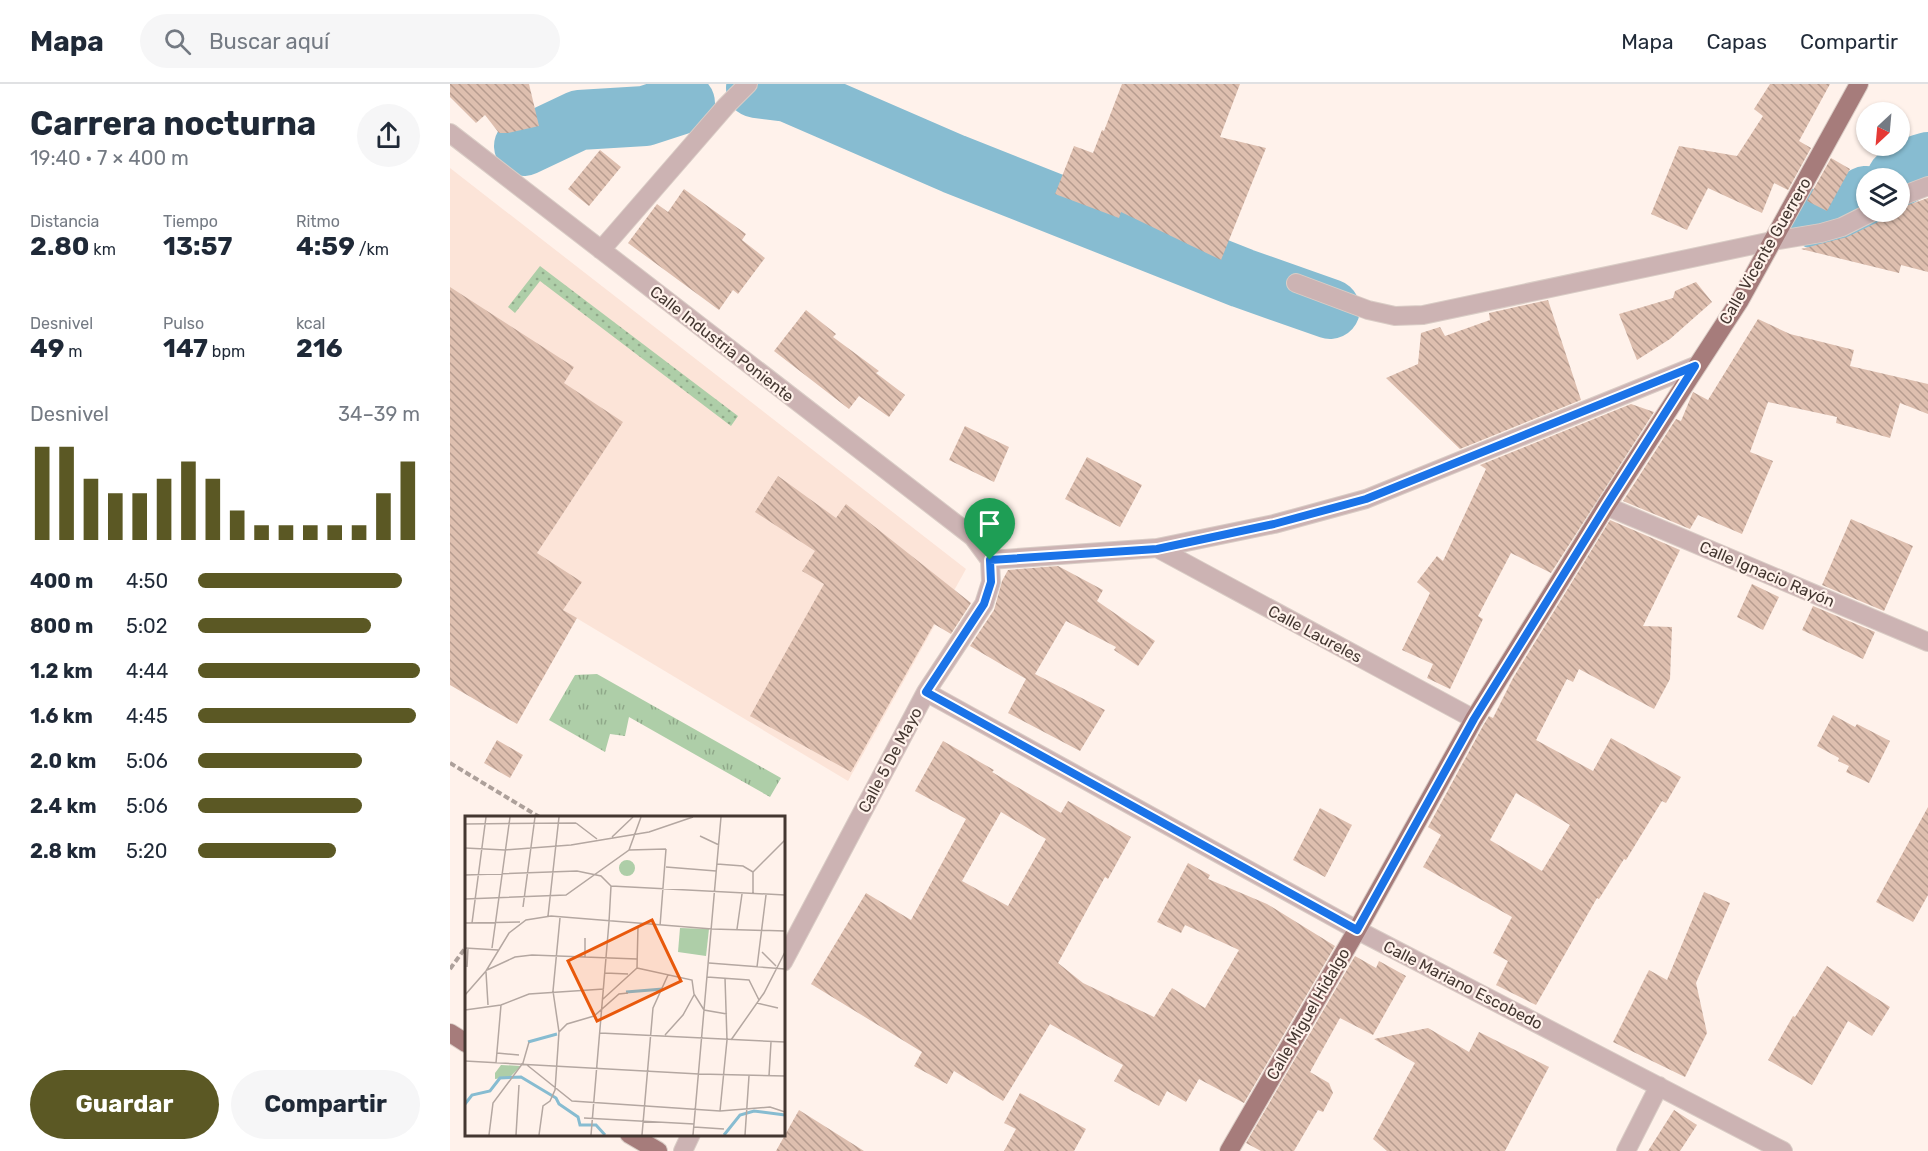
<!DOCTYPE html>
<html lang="es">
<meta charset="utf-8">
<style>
:root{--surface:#fff;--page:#f6f6f7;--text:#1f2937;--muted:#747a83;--line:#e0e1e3;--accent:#5b5824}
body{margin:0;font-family:Rubik,sans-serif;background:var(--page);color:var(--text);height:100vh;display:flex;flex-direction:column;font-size:22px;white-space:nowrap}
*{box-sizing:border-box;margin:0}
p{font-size:20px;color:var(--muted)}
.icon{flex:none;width:33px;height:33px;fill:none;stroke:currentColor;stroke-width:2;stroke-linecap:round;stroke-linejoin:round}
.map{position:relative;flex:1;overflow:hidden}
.details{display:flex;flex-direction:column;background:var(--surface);width:450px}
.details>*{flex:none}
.needle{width:39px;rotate:206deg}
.buttons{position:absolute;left:1406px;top:18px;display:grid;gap:12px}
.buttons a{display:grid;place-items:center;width:54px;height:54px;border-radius:50%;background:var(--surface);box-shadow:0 2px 4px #0004;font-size:30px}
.pin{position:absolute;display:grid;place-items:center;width:51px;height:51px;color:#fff;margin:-62px -26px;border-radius:50% 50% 50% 0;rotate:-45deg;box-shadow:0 0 6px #0007}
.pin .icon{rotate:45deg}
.round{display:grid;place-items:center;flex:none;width:63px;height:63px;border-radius:32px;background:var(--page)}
.headline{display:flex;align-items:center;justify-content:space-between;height:102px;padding:0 30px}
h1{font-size:33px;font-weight:700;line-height:45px}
.figures{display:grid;grid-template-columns:repeat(3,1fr);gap:9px;height:102px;padding:6px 30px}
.figures div{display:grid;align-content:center}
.figures b{font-size:26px;font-weight:700}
.figures small{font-size:16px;font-weight:400}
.figures p{font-size:16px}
.chart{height:168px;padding:12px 30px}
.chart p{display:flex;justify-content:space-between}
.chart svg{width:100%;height:108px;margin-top:6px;stroke:var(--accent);stroke-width:6}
.cta{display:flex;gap:12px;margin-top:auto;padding:12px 30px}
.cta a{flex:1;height:69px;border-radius:36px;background:var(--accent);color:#fff;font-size:24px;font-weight:700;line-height:69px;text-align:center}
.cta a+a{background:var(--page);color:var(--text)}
ul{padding:0 30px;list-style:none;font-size:20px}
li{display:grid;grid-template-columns:96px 72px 1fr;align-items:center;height:45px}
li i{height:15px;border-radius:8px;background:var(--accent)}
header{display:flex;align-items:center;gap:36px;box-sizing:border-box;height:84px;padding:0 30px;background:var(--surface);border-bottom:2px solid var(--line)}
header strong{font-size:28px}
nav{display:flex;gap:33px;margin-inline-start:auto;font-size:21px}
.search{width:420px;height:54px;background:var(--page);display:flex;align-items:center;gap:15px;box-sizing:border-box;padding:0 21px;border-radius:33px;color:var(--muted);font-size:22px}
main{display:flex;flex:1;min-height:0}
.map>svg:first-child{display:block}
</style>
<header>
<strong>Mapa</strong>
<div class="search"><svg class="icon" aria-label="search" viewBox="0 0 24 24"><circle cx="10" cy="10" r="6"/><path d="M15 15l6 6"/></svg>Buscar aquí</div>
<nav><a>Mapa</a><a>Capas</a><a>Compartir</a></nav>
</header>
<main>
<section class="details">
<div class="headline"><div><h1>Carrera nocturna</h1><p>19:40 · 7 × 400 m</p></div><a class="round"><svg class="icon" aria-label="share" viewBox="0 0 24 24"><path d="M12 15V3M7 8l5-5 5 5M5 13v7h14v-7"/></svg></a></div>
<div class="figures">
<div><p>Distancia</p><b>2.80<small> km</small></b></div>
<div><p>Tiempo</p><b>13:57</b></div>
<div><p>Ritmo</p><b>4:59<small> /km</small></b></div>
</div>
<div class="figures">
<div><p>Desnivel</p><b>49<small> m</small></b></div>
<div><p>Pulso</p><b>147<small> bpm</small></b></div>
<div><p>kcal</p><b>216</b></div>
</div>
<div class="chart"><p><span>Desnivel</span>34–39 m</p>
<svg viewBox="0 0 160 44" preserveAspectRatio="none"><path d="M5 44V6M15 44V6M25 44V19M35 44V25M45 44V25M55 44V19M65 44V12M75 44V19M85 44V32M95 44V38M105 44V38M115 44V38M125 44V38M135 44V38M145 44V25M155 44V12"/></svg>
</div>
<ul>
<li><b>400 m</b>4:50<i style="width:92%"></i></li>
<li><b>800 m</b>5:02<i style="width:78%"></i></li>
<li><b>1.2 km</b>4:44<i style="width:100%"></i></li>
<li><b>1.6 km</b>4:45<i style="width:98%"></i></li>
<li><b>2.0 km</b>5:06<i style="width:74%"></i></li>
<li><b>2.4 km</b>5:06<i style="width:74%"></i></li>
<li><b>2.8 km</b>5:20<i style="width:62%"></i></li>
</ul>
<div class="cta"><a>Guardar</a><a>Compartir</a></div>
</section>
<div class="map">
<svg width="1478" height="1067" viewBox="0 0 1478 1067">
<defs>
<pattern id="grass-tufts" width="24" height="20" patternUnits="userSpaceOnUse" patternTransform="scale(1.5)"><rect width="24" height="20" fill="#aecea8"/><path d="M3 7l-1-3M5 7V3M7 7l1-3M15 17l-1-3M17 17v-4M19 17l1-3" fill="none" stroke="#8fa889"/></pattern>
<pattern id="park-dots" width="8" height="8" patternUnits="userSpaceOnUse" patternTransform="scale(1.5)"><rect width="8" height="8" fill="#aecea8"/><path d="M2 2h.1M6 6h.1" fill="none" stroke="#8fa889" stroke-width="1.8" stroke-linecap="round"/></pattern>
<pattern id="building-back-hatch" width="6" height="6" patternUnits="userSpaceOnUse" patternTransform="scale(1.5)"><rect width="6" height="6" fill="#debfaf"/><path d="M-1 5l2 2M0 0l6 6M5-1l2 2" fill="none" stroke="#b69c8f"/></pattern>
</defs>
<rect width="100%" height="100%" fill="#fff2eb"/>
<path fill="#fce4d8" d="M 0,84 L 516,485 L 398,697 L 113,526 L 0,413 Z"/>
<path fill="url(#grass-tufts)" d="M 147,590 L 331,694 L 320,713 L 179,633 L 175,652 L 160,650 L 155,668 L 99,636 L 125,591 Z"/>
<path fill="url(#park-dots)" d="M 90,182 L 288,332 L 281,342 L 90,197 L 65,229 L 58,223 Z"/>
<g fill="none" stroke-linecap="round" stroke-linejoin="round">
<path stroke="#87bcd1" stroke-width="60" d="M 306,4 L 338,8 L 504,80 L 792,194 L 880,225
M 74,62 L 129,36 L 195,32 L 235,19
M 1447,94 L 1471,80 L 1478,78
M 1366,135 L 1375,133 L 1416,112"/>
</g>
<path fill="url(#building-back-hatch)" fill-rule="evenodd" d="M 0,0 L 79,0 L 89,42 L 58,49 L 49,49 L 35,31 L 26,39 L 0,13 Z
M 672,0 L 790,0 L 770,53 L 816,64 L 771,176 L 671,128 L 669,134 L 605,110 L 624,62 L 643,69 L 652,46 L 654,47 Z
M 1320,0 L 1380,0 L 1349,57 L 1361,64 L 1338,106 L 1324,99 L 1312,129 L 1258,104 L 1237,146 L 1201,130 L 1229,62 L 1287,72 L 1313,32 L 1304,25 Z
M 150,66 L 171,83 L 139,122 L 118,105 Z
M 1381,74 L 1400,85 L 1377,127 L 1357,117 Z
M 234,105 L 296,150 L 292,156 L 315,174 L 288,210 L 283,206 L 269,226 L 178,159 L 207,120 L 218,128 Z
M 1478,114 L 1478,188 L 1451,181 L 1449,189 L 1351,165 L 1397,153 L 1428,138 L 1432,134 L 1433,128 L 1449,128 L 1449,124 Z
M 1246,198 L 1262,218 L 1220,255 L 1187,276 L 1169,230 L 1223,214 L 1225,207 Z
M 0,203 L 124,283 L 114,299 L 173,338 L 87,469 L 132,498 L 113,526 L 127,534 L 67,640 L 0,601 Z
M 1098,216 L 1131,316 L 1010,365 L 936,294 L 968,280 L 971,249 L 990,243 L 995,252 L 1040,236 L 1039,229 Z
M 356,226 L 386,250 L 383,253 L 429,287 L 426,289 L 455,311 L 439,333 L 409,312 L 399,325 L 324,267 Z
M 1308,235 L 1340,250 L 1404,266 L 1400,282 L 1478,300 L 1478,330 L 1450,319 L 1440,354 L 1386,339 L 1387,333 L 1318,318 L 1300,368 L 1323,377 L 1292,450 L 1248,431 L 1240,445 L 1173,417 L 1226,335 L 1231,337 L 1243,308 L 1258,316 Z
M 1181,320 L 1204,328 L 1101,489 L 1061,469 L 1028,532 L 1033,535 L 1000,605 L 977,594 L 983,580 L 952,566 L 980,509 L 967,498 L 987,472 L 993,477 L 1036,385 L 1030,381 Z
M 515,342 L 559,363 L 544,398 L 499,376 Z
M 637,373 L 692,401 L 670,443 L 615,415 Z
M 328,392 L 386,434 L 396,420 L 521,519 L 501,550 L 484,540 L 401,688 L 300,632 L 374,500 L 352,487 L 365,467 L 305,428 Z
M 1401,435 L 1463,462 L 1434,527 L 1372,501 Z
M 1160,436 L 1230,466 L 1193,542 L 1222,543 L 1220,595 L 1204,625 L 1129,585 L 1123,598 L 1117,595 L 1086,656 L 1143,687 L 1161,654 L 1231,693 L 1216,719 L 1212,717 L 1176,776 L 1174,775 L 1149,815 L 1147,814 L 1086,921 L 1046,901 L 1058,877 L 1043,869 L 1062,833 L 973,783 L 991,751 L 978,743 L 1034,640 L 1039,632 L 1043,634 L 1063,594 ZM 1066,709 L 1120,741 L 1092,787 L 1040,756 Z
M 608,482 L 653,506 L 647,517 L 705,557 L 688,582 L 664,566 L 666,563 L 616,537 L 585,590 L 655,626 L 630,667 L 558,629 L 576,595 L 520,562 L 544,526 L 552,497 L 558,486 Z
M 1302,500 L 1329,513 L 1313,546 L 1287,533 Z
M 1363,522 L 1425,548 L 1413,575 L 1352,546 Z
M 1383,631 L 1405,643 L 1407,640 L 1440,657 L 1419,699 L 1396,688 L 1399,682 L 1388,677 L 1389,674 L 1367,662 Z
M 47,656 L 73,671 L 60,694 L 34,679 Z
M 493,657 L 544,686 L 542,688 L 611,729 L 618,717 L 681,753 L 658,795 L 655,793 L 608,879 L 633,899 L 704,933 L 722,904 L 755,924 L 789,866 L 735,841 L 731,849 L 707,838 L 738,779 L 760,791 L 758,795 L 817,820 L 885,862 L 794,1019 L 749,995 L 736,1018 L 717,1007 L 709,1022 L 664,997 L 673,981 L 600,940 L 553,1017 L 504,987 L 497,1000 L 464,982 L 472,968 L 361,900 L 416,809 L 461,836 L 516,735 L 465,707 ZM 551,728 L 596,755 L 558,822 L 512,797 Z
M 1478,723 L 1478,811 L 1463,838 L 1426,818 Z
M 870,724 L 902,741 L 875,793 L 843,776 Z
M 1254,808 L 1280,819 L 1246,899 L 1257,949 L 1235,993 L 1163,958 L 1199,886 L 1217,896 Z
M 905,872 L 926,884 L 929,877 L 956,892 L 923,951 L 890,934 L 860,988 L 879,999 L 883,1009 L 873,1028 L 868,1026 L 844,1067 L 811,1067 L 796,1059 Z
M 1377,882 L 1440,923 L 1422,952 L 1398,937 L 1362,1001 L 1318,976 L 1343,932 L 1345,933 Z
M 978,944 L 1019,968 L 1029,948 L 1099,983 L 1055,1067 L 937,1067 L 923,1055 L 965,979 L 924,955 Z
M 570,1009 L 636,1045 L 624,1067 L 554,1067 L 566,1045 L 554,1039 Z
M 349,1026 L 414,1067 L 326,1067 Z
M 1224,1026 L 1247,1041 L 1230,1067 L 1198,1067 Z"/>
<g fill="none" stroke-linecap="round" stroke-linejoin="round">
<g stroke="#dacdc6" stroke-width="20">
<path id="minor" d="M 0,49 L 523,453 L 540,476
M 1449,113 L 1478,102
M 151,166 L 276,22 L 298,0
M 846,199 L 918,226 L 945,232 L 973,231 L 1322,157 L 1371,149 L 1392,143 L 1422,128
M 1156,422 L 1478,558
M 707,464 L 1024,635
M 540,476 L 707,464 L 824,440 L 916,415 L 1245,282
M 476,608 L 907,846 L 1333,1067
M 333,878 L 476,608 L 534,520 L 541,498 L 540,476
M 233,1067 L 241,1050
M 1176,1067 L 1209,1002"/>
</g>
<g stroke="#dacdc6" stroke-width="20">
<path id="major" d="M 0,949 L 16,959
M 179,1050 L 208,1067
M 779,1067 L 907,846 L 1024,635 L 1156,422 L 1290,216 L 1409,0"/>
</g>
<path stroke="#ada09a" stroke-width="4" stroke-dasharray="6 3" stroke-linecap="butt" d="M 0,679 L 91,734
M 0,885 L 16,863"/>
<use href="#minor" stroke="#ccb3b3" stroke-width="18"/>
<use href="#major" stroke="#a67c7b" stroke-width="18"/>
</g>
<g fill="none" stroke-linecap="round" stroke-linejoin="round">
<g stroke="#fff" stroke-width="12">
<path id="route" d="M 1245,282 L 1156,422 L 1024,635 L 907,846 L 476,608 L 534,520 L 541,498 L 540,476 L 707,465 L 824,440 L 916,415 Z"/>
</g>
<use href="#route" stroke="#1a73e8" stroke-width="8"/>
</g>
<g text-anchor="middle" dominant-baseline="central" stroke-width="4.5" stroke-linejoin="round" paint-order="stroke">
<g font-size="16" fill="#443731" stroke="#fff2eb">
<text transform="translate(1315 167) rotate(-60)">Calle Vicente Guerrero</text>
<text transform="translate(272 260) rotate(38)">Calle Industria Poniente</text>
<text transform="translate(1317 490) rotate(23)">Calle Ignacio Rayón</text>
<text transform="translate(865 550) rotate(28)">Calle Laureles</text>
<text transform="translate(440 676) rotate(-62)">Calle 5 De Mayo</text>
<text transform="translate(1013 901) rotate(27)">Calle Mariano Escobedo</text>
<text transform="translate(858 930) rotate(-60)">Calle Miguel Hidalgo</text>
</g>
</g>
<g transform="translate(15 732)">
<rect width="320" height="320" fill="#fff2eb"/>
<path d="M 215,112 L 244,113 L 241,140 L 213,136 Z" fill="#aecea8"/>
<path d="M154 52a8 8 0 1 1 16 0a8 8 0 1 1-16 0ZM 36,249 L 56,250 L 45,261 L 30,263 L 30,257 Z" fill="#aecea8"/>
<path fill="none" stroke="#87bcd1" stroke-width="3" d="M 161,176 L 198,173M 63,226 L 92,218M 0,288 L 7,279 L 25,275 L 35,262 L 56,261 L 91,282 L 94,288 L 113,301 L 115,309 L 131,309 L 140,319M 259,319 L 275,299 L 289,295 L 320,299"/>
<path fill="none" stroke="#b4a7a1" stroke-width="1.5" d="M 111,7 L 132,23M 0,8 L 111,7M 235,20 L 254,29M 147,21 L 168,1M 0,32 L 40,34 L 106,29 L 184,16 L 228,1M 164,34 L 201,33M 252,48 L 278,50 L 288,56M 201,51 L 251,55M 288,56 L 320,24M 288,56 L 288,78M 0,59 L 112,55 L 136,60 L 146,70 L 144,106M 146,70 L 320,79M 0,83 L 101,79 L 164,34 L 176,1M 58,91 L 70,1M 83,100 L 94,1M 0,107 L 55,106M 7,107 L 21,1M 195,110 L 201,33M 247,113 L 320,115M 272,113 L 277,78M 0,132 L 33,134M 27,132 L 45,1M 297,136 L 311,150M 120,141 L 120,122M 244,147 L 320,153M 2,151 L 3,132M 292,151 L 301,79M 172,152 L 227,164 L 229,178 L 239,194 L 262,198M 172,152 L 173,110M 22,154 L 50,141 L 67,139 L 172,143M 21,156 L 23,189M 140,157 L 163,158M 242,161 L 284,164 L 294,184M 0,179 L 21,155 L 44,117 L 61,104 L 86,100 L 247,113M 138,183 L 172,152M 292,187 L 313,192M 0,194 L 36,189 L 64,178 L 139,173M 94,216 L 102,208 L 129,200 L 154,178 L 163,177M 135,217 L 320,226M 200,219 L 218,199 L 229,179M 266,224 L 299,177 L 320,136M 32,237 L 54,239M 0,245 L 234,258M 31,247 L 36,189M 62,249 L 107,285 L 255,295 L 305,291 L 320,296M 234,258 L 320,260M 304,260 L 306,226M 255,295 L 262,224 L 260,162M 119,302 L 229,308M 229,311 L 259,313M 24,319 L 28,287 L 58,247 L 64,226M 51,319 L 54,269M 74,319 L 78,290 L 85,285 L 90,274 L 94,216 L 88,175 L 95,102M 126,319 L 144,106M 177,319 L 188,192 L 203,159M 228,319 L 256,1M 280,319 L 284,260"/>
<path fill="#e8590c" fill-opacity="0.15" stroke="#e8590c" stroke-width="3" d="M 187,104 L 216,165 L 132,205 L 103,145 Z"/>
<rect width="320" height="320" fill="none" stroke="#443731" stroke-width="3"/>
</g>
</svg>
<div class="buttons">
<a><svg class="needle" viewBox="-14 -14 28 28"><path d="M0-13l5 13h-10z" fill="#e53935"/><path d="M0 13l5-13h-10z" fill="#747a83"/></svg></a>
<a><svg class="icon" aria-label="layers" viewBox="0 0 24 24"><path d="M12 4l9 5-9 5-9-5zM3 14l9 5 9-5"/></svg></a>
</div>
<div class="pin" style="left:540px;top:476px;background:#1e9e55"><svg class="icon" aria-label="arrive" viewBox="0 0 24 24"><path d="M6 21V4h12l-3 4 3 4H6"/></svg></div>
</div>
</main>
